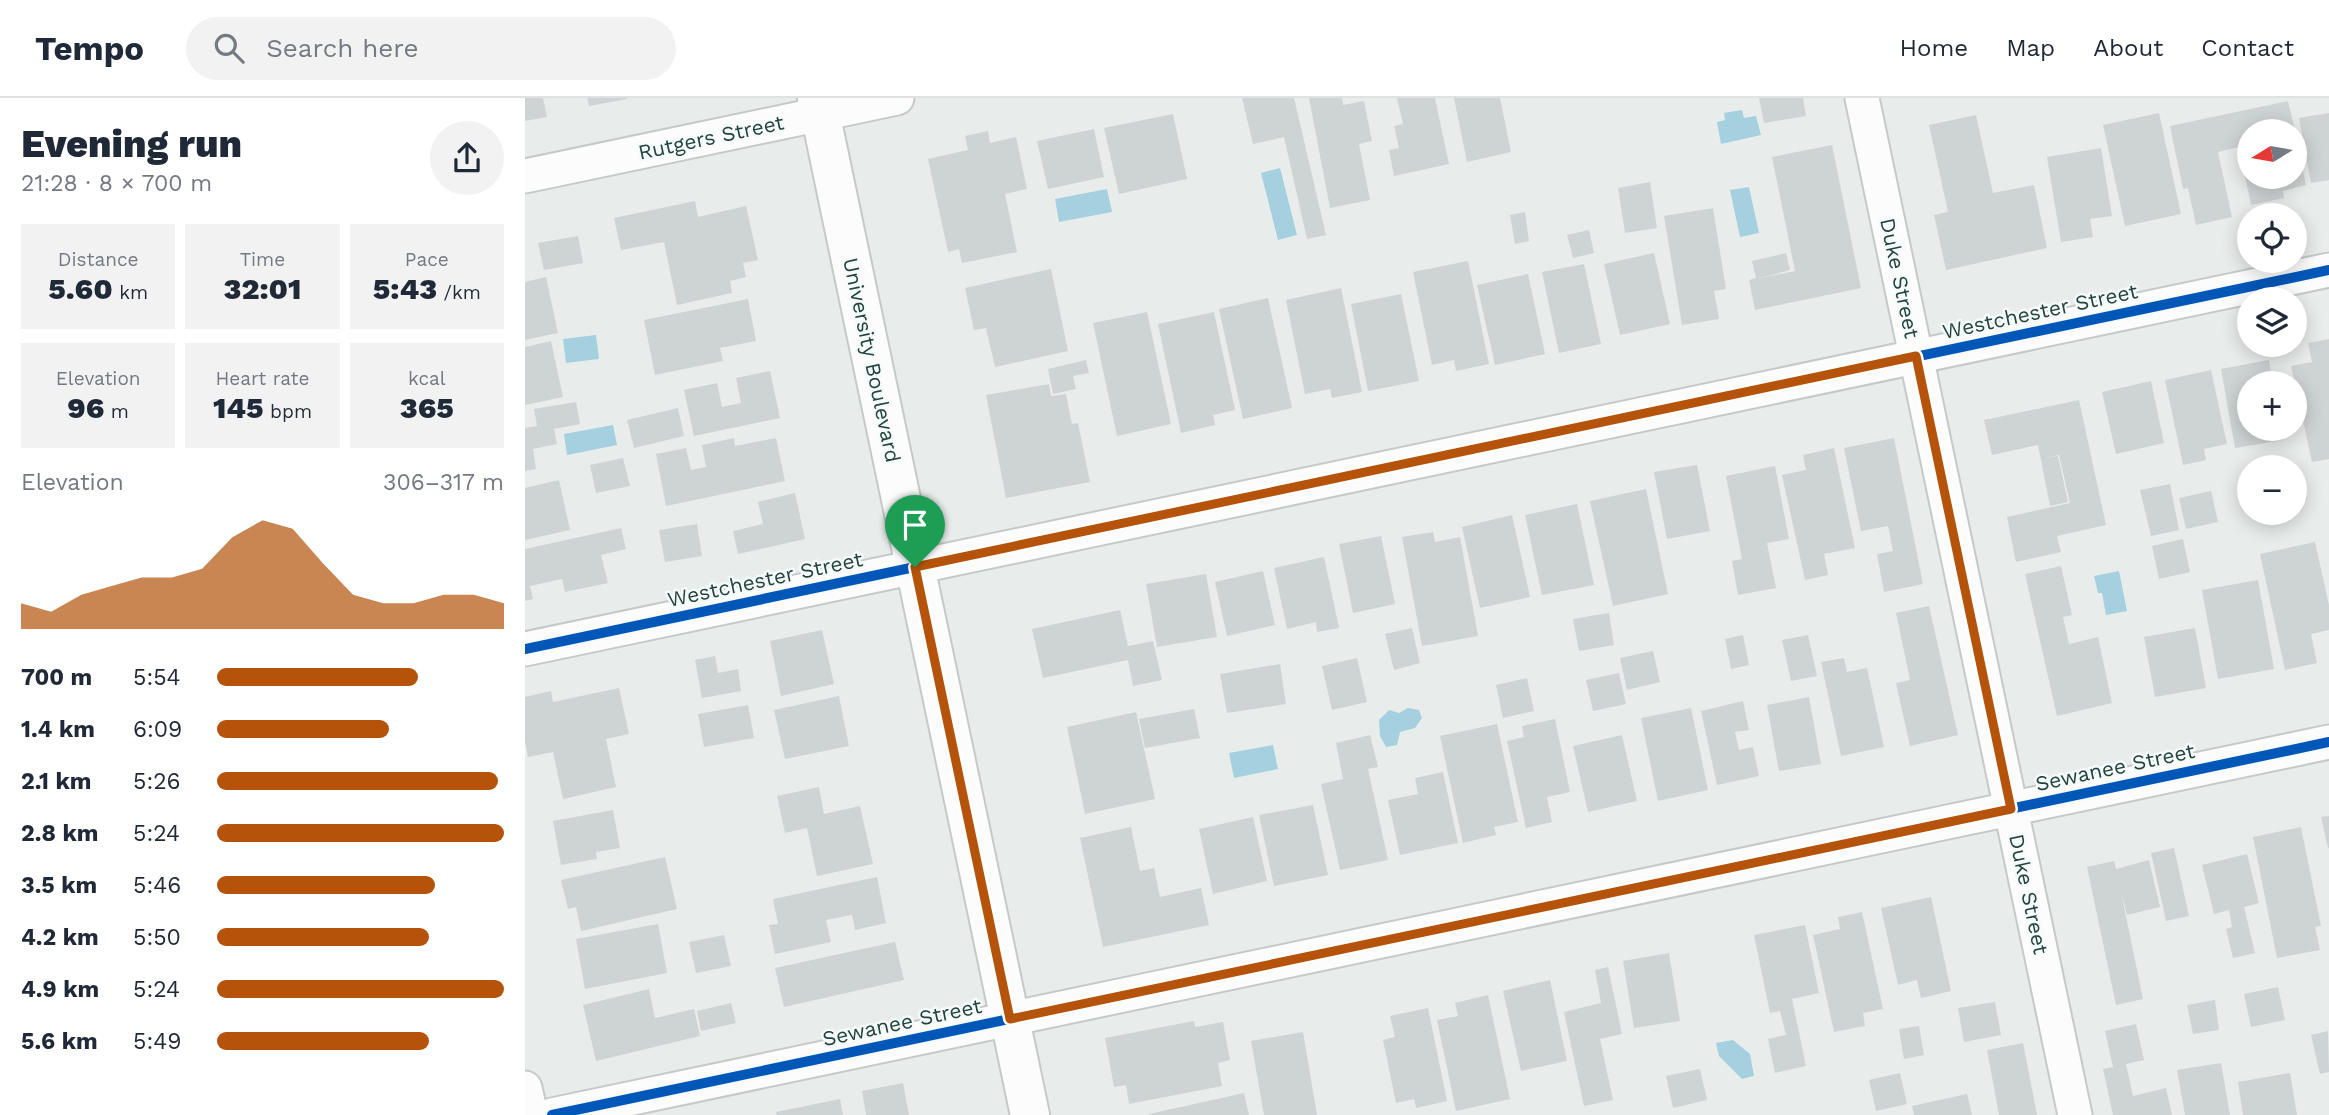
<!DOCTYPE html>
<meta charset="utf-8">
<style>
:root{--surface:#fff;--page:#f2f2f3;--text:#1f2937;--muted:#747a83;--line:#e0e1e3;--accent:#b45309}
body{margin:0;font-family:"Work Sans",sans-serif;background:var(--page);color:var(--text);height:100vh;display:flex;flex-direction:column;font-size:26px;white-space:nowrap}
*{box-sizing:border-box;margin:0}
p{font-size:23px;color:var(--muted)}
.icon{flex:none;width:38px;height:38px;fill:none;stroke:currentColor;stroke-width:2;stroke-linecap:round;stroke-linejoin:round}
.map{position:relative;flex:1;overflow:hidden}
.side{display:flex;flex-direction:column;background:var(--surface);width:525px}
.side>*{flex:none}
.needle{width:46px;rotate:259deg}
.fabs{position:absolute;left:1712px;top:21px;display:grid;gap:14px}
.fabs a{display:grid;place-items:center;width:70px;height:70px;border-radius:50%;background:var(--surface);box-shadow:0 4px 18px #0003;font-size:35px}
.pin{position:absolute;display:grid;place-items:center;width:60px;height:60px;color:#fff;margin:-72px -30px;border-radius:50% 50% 50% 0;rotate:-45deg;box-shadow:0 0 7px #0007}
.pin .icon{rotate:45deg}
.round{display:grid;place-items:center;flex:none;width:74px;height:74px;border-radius:37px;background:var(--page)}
.head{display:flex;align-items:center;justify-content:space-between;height:119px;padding:0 21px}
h1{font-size:38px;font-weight:800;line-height:52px}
.stats{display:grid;grid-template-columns:repeat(3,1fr);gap:10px;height:119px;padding:7px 21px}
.stats div{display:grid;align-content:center;border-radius:0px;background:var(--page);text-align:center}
.stats b{font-size:30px;font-weight:800}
.stats small{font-size:19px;font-weight:400}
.stats p{font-size:19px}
.chart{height:196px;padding:14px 21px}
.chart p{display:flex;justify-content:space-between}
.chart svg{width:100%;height:126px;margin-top:7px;fill:var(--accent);opacity:.7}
ul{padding:0 21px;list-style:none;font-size:23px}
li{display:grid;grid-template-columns:112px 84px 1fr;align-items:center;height:52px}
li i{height:18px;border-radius:9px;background:var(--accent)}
header{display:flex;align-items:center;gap:42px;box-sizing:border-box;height:98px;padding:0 35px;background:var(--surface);border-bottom:2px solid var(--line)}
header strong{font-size:33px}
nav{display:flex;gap:38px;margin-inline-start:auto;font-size:24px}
.search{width:490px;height:63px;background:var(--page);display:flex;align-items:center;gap:18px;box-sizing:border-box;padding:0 24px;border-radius:38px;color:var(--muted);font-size:26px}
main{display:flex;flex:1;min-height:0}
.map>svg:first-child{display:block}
</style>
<header>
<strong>Tempo</strong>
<div class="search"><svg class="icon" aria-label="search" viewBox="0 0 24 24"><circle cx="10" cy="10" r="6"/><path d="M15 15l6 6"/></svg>Search here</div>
<nav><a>Home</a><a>Map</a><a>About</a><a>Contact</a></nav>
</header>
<main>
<section class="side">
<div class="head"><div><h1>Evening run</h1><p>21:28 · 8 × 700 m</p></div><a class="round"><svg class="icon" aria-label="share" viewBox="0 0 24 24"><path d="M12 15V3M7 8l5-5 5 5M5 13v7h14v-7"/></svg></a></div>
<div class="stats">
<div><p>Distance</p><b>5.60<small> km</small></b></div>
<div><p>Time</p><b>32:01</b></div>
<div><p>Pace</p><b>5:43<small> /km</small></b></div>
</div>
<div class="stats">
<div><p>Elevation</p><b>96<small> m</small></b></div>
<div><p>Heart rate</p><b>145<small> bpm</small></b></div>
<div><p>kcal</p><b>365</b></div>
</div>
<div class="chart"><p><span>Elevation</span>306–317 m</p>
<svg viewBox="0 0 160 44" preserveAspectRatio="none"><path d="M0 44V35L10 38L20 32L30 29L40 26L50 26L60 23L70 12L80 6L90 9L100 21L110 32L120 35L130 35L140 32L150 32L160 35V44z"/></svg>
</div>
<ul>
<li><b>700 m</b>5:54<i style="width:70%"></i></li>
<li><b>1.4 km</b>6:09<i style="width:60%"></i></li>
<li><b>2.1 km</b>5:26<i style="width:98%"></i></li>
<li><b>2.8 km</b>5:24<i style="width:100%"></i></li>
<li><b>3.5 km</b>5:46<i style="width:76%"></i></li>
<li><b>4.2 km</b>5:50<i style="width:74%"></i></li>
<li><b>4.9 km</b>5:24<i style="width:100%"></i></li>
<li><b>5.6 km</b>5:49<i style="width:74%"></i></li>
</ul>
</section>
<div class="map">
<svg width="1804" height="1017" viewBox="0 0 1804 1017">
<rect width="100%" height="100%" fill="#e8edeb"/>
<path fill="#a4d0df" d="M 1217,12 L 1219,20 L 1231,18 L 1236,37 L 1196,46 L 1192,24 L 1200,22 L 1199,15 Z
M 755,70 L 772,137 L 753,142 L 736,75 Z
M 1224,89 L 1234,135 L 1215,139 L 1205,92 Z
M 582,91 L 587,114 L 534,124 L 530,101 Z
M 71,237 L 74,261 L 41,265 L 38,241 Z
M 88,327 L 92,347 L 42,357 L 39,336 Z
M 1594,473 L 1602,513 L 1581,517 L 1577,495 L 1573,495 L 1569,478 Z
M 883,610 L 894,612 L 897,620 L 890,630 L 875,634 L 872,647 L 861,649 L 855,638 L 854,622 L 864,612 L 874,615 Z
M 748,647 L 753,671 L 709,680 L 704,655 Z
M 1208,942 L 1225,956 L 1229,978 L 1217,981 L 1194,958 L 1191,945 Z"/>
<path fill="#ced4d3" d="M 0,0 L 18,0 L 22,19 L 0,23 Z
M 62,0 L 102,0 L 102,1 L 64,8 Z
M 717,0 L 769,0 L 801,137 L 782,141 L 759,39 L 728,46 Z
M 784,0 L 817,0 L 818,7 L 839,3 L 847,43 L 834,46 L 845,102 L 805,110 Z
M 872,0 L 910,0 L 924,66 L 869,78 L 864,52 L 874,50 L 869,28 L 878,26 Z
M 929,0 L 975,0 L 986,54 L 942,64 Z
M 1234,0 L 1278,0 L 1281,18 L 1239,25 Z
M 1763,3 L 1770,33 L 1724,33 L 1724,79 L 1769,79 L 1770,36 L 1781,87 L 1758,93 L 1759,100 L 1726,107 L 1714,49 L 1693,54 L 1707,119 L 1671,127 L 1663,90 L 1658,91 L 1645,28 Z
M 1634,15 L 1656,116 L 1600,128 L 1578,27 Z
M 1804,15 L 1804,82 L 1786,85 L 1774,20 Z
M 648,16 L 662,81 L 594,96 L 579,30 Z
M 1451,17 L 1468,95 L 1509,87 L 1522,150 L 1421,172 L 1409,117 L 1423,114 L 1404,27 Z
M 569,31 L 579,79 L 523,91 L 512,43 Z
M 463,33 L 465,45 L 491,39 L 502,91 L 480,96 L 492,154 L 437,165 L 434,151 L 423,154 L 403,61 L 443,52 L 440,38 Z
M 1307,47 L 1336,190 L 1230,212 L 1224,182 L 1231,180 L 1227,163 L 1261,155 L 1265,172 L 1235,180 L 1270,173 L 1247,59 Z
M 1576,50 L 1587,118 L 1565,121 L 1568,139 L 1536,144 L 1522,59 Z
M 1125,84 L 1132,130 L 1100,135 L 1093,90 Z
M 170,103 L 173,119 L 221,108 L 233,162 L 218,165 L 221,179 L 205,183 L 207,195 L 152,207 L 139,144 L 96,152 L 89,120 Z
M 1188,110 L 1201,191 L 1189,193 L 1194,221 L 1157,227 L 1139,118 Z
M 1000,114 L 1004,143 L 990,146 L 985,117 Z
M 1064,132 L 1069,155 L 1048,160 L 1042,137 Z
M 53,138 L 58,165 L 19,172 L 13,145 Z
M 1129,155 L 1145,226 L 1095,237 L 1079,166 Z
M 943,163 L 964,266 L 931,273 L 929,262 L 907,267 L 888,174 Z
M 1059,166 L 1076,246 L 1034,255 L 1017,174 Z
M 526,171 L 543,253 L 470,269 L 461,230 L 449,232 L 440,190 Z
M 1003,176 L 1020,256 L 970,267 L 952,187 Z
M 21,179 L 33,235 L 0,242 L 0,184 Z
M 816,190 L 837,294 L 807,300 L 805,291 L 780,296 L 761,202 Z
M 876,196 L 894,283 L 843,293 L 826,206 Z
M 743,200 L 767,310 L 718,321 L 694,211 Z
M 223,201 L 231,243 L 195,250 L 198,263 L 130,277 L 119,222 Z
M 622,214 L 646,326 L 592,338 L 568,225 Z
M 689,214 L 710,312 L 688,317 L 690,327 L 656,335 L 633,226 Z
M 1804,241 L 1804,361 L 1787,364 L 1766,268 L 1787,264 L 1783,245 Z
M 26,243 L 38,299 L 0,307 L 0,249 Z
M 561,262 L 564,275 L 548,278 L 551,291 L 528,296 L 523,271 Z
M 1744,262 L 1748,285 L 1724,285 L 1724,331 L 1756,331 L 1758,342 L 1710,350 L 1696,271 Z
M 1686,272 L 1702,346 L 1679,351 L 1681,362 L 1658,367 L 1640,282 Z
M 245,273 L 255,320 L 169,338 L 159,292 L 192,285 L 197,309 L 216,305 L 211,280 Z
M 1626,283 L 1639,345 L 1591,356 L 1577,294 Z
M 524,286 L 526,298 L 541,296 L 547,326 L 553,325 L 565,384 L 481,400 L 461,297 Z
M 1554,302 L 1581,427 L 1532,438 L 1536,454 L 1491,464 L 1482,419 L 1545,405 L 1534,357 L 1519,360 L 1533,358 L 1543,404 L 1525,408 L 1513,347 L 1467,357 L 1459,322 Z
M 51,304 L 55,326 L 29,331 L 32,346 L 8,351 L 11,371 L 0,373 L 0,330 L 12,328 L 9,311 Z
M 153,310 L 159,338 L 109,350 L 102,322 Z
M 209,340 L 210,348 L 251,340 L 260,383 L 141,408 L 131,356 L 161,350 L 166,372 L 181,369 L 177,347 Z
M 1369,340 L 1398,486 L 1359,494 L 1352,456 L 1368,453 L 1363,428 L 1336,433 L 1319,350 Z
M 1309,350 L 1330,450 L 1299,456 L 1303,477 L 1280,482 L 1257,377 L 1281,372 L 1278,357 Z
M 98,360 L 105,388 L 71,395 L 65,367 Z
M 1172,367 L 1185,433 L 1142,441 L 1129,374 Z
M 1250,368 L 1264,441 L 1242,445 L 1251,490 L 1213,497 L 1207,463 L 1217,461 L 1201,378 Z
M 1776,372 L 1782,401 L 1769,403 L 1769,373 Z
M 34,382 L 45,432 L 0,442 L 0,390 Z
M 1645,386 L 1654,432 L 1626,438 L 1615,392 Z
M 1121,391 L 1143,496 L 1088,508 L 1065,403 Z
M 1686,393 L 1693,424 L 1661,431 L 1654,400 Z
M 270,395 L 280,441 L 213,456 L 208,433 L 238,426 L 233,404 Z
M 1052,406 L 1069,487 L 1017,497 L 1000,417 Z
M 987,417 L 1005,499 L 955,510 L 937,429 Z
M 172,426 L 177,458 L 140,464 L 134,432 Z
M 96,430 L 101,451 L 76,457 L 83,485 L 40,494 L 37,481 L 5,488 L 8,501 L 0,503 L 0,451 Z
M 908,434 L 910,444 L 935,439 L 953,538 L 897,548 L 877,439 Z
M 856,438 L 870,506 L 828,515 L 814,446 Z
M 1658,441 L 1665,474 L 1634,481 L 1627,448 Z
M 1790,444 L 1804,507 L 1804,532 L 1786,536 L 1792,565 L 1760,572 L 1735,456 Z
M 799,459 L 814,530 L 792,534 L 791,524 L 762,531 L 749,470 Z
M 1536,468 L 1547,517 L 1538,519 L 1544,546 L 1573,539 L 1587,605 L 1532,618 L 1500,476 Z
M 738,473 L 750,527 L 702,538 L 690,484 Z
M 681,476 L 692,539 L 632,549 L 621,486 Z
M 1733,482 L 1749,571 L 1693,581 L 1677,492 Z
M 1404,508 L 1433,637 L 1385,648 L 1371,585 L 1385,582 L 1371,515 Z
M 595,512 L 603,548 L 628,543 L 637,582 L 608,588 L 603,562 L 518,580 L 507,531 Z
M 1084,515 L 1089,547 L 1054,553 L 1048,521 Z
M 887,530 L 895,565 L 869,572 L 860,536 Z
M 1670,530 L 1681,590 L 1630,599 L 1619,539 Z
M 297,532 L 309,586 L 256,598 L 245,543 Z
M 1218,537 L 1224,567 L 1206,571 L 1200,541 Z
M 1283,537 L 1292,578 L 1266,583 L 1257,542 Z
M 1128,553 L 1135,584 L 1102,592 L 1095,560 Z
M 190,558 L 193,575 L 213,571 L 216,593 L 177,600 L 170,562 Z
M 832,560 L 842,604 L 807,612 L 797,568 Z
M 1319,560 L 1322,574 L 1342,570 L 1359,649 L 1316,658 L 1296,564 Z
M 755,566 L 761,606 L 702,615 L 695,576 Z
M 1094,575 L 1101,606 L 1068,613 L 1061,582 Z
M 1002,580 L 1009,613 L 978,620 L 971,587 Z
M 94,590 L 104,636 L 81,641 L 91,689 L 38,701 L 28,654 L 3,659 L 0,643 L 0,599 L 26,593 L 28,604 Z
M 314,598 L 324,648 L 260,661 L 249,612 Z
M 1284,599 L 1296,666 L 1254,673 L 1242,607 Z
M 1218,603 L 1224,632 L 1210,634 L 1214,652 L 1228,649 L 1234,678 L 1192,687 L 1176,613 Z
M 223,607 L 229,640 L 179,649 L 173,616 Z
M 1166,610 L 1183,692 L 1133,703 L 1116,620 Z
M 669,611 L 675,640 L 620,650 L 614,621 Z
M 611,614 L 630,701 L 560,716 L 542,629 Z
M 1030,621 L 1045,694 L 1022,699 L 1027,724 L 1001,730 L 982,643 L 999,639 L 997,628 Z
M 972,626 L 993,724 L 969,729 L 971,737 L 938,745 L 915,638 Z
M 845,637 L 853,669 L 843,671 L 863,762 L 815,772 L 796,686 L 818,681 L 811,645 Z
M 1097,637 L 1112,703 L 1063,714 L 1048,648 Z
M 918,674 L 933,745 L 875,757 L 863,702 L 893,696 L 890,680 Z
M 294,689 L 299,716 L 335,708 L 348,766 L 292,778 L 282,730 L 260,735 L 252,698 Z
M 788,707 L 803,777 L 749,788 L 734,717 Z
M 88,712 L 95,750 L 71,754 L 72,761 L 36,767 L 28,723 Z
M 1804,718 L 1804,750 L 1803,750 L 1796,719 Z
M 728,719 L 742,783 L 688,796 L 674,731 Z
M 606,729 L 615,773 L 629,770 L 635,799 L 676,790 L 684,827 L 578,849 L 555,740 Z
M 1776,729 L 1796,828 L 1790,829 L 1795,852 L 1752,860 L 1728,739 Z
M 1649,750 L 1664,818 L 1641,823 L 1626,755 Z
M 1722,756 L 1734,805 L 1719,809 L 1730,855 L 1708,860 L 1701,831 L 1707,829 L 1704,812 L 1689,816 L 1677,767 Z
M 140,759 L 152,811 L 56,833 L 51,809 L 43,811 L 36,782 Z
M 1624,762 L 1635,809 L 1602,817 L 1596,794 L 1618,901 L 1591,907 L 1562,769 L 1589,763 L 1591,771 Z
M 352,779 L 361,825 L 330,832 L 327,817 L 301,822 L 306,844 L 250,856 L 244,827 L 253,826 L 248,801 Z
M 1406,799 L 1426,893 L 1396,900 L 1392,882 L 1373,887 L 1356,810 Z
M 1337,814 L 1358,911 L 1338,915 L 1340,928 L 1309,934 L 1288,837 L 1315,831 L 1313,819 Z
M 133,826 L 142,875 L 60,891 L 51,841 Z
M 1280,827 L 1294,895 L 1267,901 L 1281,968 L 1250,975 L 1243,941 L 1261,937 L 1255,913 L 1245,915 L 1229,837 Z
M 199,837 L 206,868 L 171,875 L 164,844 Z
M 370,844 L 379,882 L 259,909 L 250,870 Z
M 1144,855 L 1155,923 L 1109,930 L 1098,863 Z
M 1083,869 L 1097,936 L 1075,941 L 1088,1002 L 1059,1008 L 1039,914 L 1076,905 L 1070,872 Z
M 1025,882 L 1042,963 L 996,973 L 978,893 Z
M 1753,889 L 1760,922 L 1726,929 L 1719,896 Z
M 124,891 L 130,920 L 169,911 L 175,938 L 71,963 L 58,907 Z
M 963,897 L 985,1001 L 931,1013 L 912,922 L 933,918 L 930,905 Z
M 1690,902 L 1694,932 L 1668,936 L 1662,907 Z
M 1470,904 L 1476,937 L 1439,944 L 1433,910 Z
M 206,905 L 211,925 L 176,933 L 172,913 Z
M 903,910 L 922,1003 L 891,1010 L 889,1001 L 871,1005 L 858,942 L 870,939 L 865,918 Z
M 669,923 L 670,929 L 698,924 L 705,962 L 693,965 L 697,988 L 604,1006 L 601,987 L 589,989 L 580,940 Z
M 1611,926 L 1619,962 L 1601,966 L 1608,998 L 1641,990 L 1647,1017 L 1588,1017 L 1578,971 L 1588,969 L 1580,933 Z
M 1394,928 L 1399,957 L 1379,961 L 1374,931 Z
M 1803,933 L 1804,974 L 1795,976 L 1786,937 Z
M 778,934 L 792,1017 L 739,1017 L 726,943 Z
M 1498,945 L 1512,1017 L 1474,1017 L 1462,952 Z
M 1696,965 L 1705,1017 L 1660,1017 L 1652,972 Z
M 1175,971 L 1182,1002 L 1148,1010 L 1141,978 Z
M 1375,975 L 1382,1006 L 1351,1013 L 1344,982 Z
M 1765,975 L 1772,1017 L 1718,1017 L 1713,984 Z
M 378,985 L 384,1017 L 341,1017 L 337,993 Z
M 719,995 L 724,1017 L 624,1017 L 624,1016 Z
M 1442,996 L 1447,1017 L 1389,1017 L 1387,1008 Z
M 315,1001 L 318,1017 L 252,1017 L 251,1014 Z"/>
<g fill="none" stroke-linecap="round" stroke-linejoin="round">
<g stroke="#c4cac8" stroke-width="37">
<path id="minor" d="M 1337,0 L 1550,1017
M 0,78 L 372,0
M 0,551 L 1804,172
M 0,990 L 6,1017
M 27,1017 L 1804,644"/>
</g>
<g stroke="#c4cac8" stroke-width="42">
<path id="tertiary" d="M 292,0 L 505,1017"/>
</g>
<use href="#minor" stroke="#fcfcfc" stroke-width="33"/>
<use href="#tertiary" stroke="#fcfcfc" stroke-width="38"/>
<g stroke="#f6fbf9" stroke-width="15">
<path id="cycleway" d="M 0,551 L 1804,172
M 27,1017 L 1804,644"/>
</g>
<use href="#cycleway" stroke="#0057b8" stroke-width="10"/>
</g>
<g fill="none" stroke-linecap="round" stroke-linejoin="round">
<g stroke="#fff" stroke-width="14">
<path id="route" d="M 1391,258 L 1486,711 L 485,921 L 390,469 Z"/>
</g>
<use href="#route" stroke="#b45309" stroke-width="9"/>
</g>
<g text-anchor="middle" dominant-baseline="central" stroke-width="5" stroke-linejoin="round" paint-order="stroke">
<g font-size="21" fill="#21443f" stroke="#f6fbf9">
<text transform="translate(186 39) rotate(-12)">Rutgers Street</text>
<text transform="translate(1375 180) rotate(78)">Duke Street</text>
<text transform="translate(1515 213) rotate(-12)">Westchester Street</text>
<text transform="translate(347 262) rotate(78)">University Boulevard</text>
<text transform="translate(240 481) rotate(-12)">Westchester Street</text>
<text transform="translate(1590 669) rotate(-12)">Sewanee Street</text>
<text transform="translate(1504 796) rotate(78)">Duke Street</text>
<text transform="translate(377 924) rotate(-12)">Sewanee Street</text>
</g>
</g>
</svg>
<div class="fabs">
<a><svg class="needle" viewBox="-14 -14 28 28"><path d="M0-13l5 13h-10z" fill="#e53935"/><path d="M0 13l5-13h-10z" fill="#747a83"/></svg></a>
<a><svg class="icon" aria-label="locate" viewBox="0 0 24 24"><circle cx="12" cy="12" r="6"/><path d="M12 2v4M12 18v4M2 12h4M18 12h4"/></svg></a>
<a><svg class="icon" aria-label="layers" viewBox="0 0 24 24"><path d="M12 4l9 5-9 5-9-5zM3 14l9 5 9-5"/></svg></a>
<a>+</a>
<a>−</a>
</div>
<div class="pin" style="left:390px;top:469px;background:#1e9e55"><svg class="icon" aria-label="arrive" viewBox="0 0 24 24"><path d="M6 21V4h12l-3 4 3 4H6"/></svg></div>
</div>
</main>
